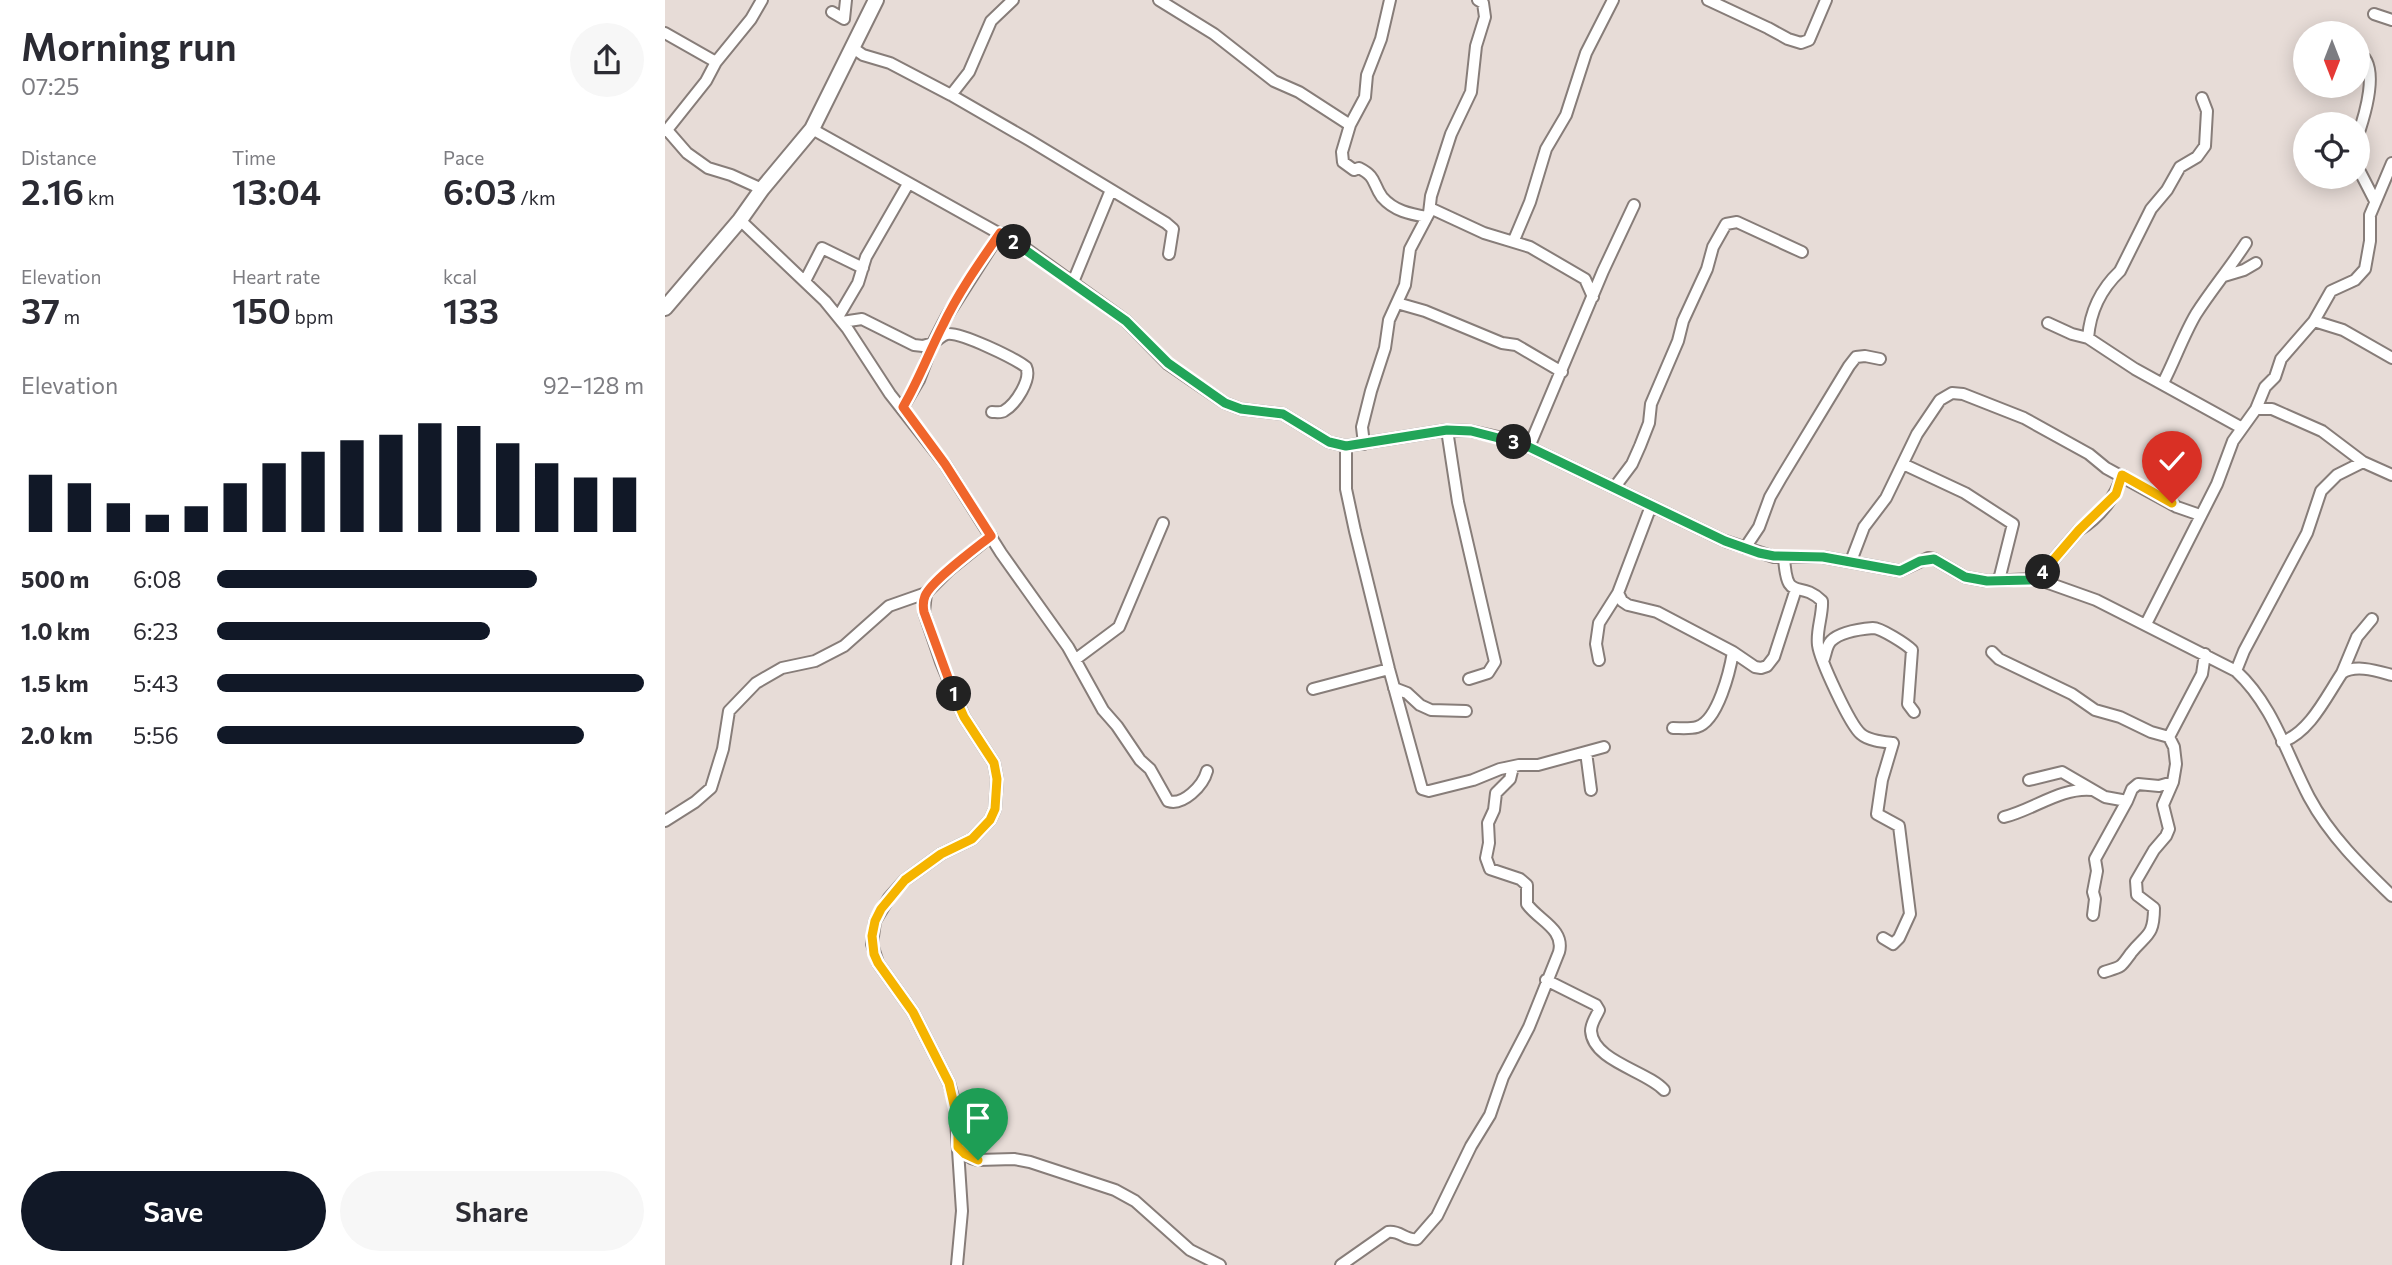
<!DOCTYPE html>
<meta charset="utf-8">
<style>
:root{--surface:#fff;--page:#f7f7f7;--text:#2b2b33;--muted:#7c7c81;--accent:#111827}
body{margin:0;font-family:Commissioner,sans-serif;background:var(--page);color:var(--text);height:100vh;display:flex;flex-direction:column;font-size:26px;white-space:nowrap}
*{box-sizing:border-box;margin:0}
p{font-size:23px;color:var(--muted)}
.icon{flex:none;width:38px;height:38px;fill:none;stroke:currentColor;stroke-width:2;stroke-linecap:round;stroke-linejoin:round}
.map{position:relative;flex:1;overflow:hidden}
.side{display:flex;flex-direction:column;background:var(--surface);width:665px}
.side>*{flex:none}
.needle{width:46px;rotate:180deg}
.controls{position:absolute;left:1628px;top:21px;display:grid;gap:14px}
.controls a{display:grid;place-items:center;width:77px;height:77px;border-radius:50%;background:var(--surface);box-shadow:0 4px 18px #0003;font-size:35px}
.pin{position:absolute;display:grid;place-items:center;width:60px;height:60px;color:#fff;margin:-72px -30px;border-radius:50% 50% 50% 0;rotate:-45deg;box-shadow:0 0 7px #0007}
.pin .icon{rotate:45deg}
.km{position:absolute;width:35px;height:35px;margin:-18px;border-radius:50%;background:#222;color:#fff;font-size:19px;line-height:35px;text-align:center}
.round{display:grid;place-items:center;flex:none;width:74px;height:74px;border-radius:37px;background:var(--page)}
.headline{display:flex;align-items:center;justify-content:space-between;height:119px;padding:0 21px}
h1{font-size:38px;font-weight:600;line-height:52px}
.stats{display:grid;grid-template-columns:repeat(3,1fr);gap:10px;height:119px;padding:7px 21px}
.stats div{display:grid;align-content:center}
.stats b{font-size:35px;font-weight:600}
.stats small{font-size:19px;font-weight:400}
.stats p{font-size:19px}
.chart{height:196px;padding:14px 21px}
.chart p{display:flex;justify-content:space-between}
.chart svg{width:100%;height:126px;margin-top:7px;stroke:var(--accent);stroke-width:6}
.action{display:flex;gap:14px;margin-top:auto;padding:14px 21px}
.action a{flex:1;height:80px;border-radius:42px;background:var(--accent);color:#fff;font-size:28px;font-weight:600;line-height:80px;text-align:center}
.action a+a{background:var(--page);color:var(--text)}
ul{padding:0 21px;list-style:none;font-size:23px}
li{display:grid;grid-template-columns:112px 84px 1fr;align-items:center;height:52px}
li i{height:18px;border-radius:9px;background:var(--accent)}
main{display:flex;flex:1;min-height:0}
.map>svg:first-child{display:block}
</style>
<main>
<section class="side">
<div class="headline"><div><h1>Morning run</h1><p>07:25</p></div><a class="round"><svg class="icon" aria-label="share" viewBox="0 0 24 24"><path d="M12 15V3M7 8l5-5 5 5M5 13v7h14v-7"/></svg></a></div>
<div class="stats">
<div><p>Distance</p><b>2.16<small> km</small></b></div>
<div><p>Time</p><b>13:04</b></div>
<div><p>Pace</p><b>6:03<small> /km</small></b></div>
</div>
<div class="stats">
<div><p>Elevation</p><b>37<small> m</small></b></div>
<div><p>Heart rate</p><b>150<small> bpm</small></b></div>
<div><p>kcal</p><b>133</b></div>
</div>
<div class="chart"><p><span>Elevation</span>92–128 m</p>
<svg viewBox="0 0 160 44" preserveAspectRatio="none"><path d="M5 44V24M15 44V27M25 44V34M35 44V38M45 44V35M55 44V27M65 44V20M75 44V16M85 44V12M95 44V10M105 44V6M115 44V7M125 44V13M135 44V20M145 44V25M155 44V25"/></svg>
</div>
<ul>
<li><b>500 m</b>6:08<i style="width:75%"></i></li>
<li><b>1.0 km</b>6:23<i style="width:64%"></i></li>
<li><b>1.5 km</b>5:43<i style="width:100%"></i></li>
<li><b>2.0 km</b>5:56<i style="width:86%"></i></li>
</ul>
<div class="action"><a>Save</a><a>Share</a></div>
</section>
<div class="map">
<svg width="1727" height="1265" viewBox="0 0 1727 1265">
<rect width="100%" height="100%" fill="#e7dcd7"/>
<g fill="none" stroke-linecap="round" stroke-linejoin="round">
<g stroke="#877d79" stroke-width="14">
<path id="minor" d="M 494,0 L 549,34 L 609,81 L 634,92 L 685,125
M 725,0 L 716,39 L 702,75 L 700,97 L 685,125 L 677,152 L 678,162 L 689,170 L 694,168 C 712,177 707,183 717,197 C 729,211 745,214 762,217
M 1043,0 L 1103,28 L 1123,39 L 1136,43 L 1144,40 L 1161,0
M 167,12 L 179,19 L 181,0
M 1709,14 L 1727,20
M 0,33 L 51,62
M 188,48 L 198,55 L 225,63 L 286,95 L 364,140 L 501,223 L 508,229 L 504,254
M 1692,52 C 1717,63 1699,118 1692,138
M 286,95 L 304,72 L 326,21 L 348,0
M 147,129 L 360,248 L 461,321 L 503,364 L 560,403 L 576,409 L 618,414 L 664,442 L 681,446 L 782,430 L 806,431 L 833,437 L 864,447 L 1060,541 L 1109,557 L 1158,557 L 1235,571 L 1263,558 L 1269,559 L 1300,577 L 1322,581 L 1372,579 L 1431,600 L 1571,671 C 1608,705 1621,753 1644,797 C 1665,836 1696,866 1727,896
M 2,130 L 41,81 L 51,62 L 86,19 L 97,0
M 0,131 L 2,130 L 22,153 L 43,168 L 66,175 L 97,189
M 1692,166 L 1710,201
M 765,208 L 819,233 L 865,247 L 920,279 L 928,297
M 75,220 L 160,301 L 182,328 L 225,394 L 280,464 L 336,553 L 403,647 L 438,710 L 452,726 L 475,760 L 485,769 L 503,801 C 518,806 538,786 542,771
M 849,240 L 865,202 L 881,149 L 901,115 L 921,53 L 948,0
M 1559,276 L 1579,270 L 1591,263
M 140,281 L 157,248 L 198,268
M 408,282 L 446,190
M 732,303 L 760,311 L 837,343 L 851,345 L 897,372
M 173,317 L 193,283 L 201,257 L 243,184
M 1649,321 L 1678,330 L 1727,358
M 177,322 L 197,319 L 249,345 L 258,346 L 268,343
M 1383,323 L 1407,334 L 1423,338 L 1470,369 L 1577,428
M 1423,338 C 1425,312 1436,289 1455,271 L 1486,209 L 1502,190 L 1515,167 L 1532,157 L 1540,146 L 1542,111 L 1537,98
M 272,340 C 275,338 278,335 282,334 C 296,332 349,358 361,367 C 367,379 351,404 339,411 C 336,413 331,412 327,412
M 1498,383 C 1510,360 1518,336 1531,314 C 1547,289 1565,268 1581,243
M 238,407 L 254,380 L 268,343 L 282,316 L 335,233
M 1591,409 L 1607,409 L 1657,431 L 1698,462 L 1727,475
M 782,430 L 793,502 L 830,662 L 823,673 L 804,679
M 699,444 L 697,427 L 706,391 L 720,348 L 724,320 L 740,285 L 745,249 L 764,213 L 766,196 L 786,134 L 806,92 L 811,46 L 820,17 L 818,3 L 813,0
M 681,446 L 681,489 L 690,531 L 724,669 L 757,789 L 764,791 L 808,780 L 835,769 L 854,765 L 873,765 L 939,747
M 864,447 L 938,271 L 969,205
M 1238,464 L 1300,493 L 1348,524 L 1334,580
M 949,488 L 967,464 L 975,446 L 984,423 L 986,404 L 1013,341 L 1018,321 L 1042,269 L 1048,247 L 1061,224 L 1072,222 L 1137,252
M 1080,548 L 1094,527 L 1105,497 L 1116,478 L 1184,366 L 1191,357 L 1200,356 L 1215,359
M 1119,557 C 1122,605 1133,578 1157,601 C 1158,615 1151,630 1153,645 C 1155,660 1185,725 1196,734 C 1204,741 1219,742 1228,743 L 1217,780 L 1212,814 L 1234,826 L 1245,914 L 1234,938 L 1228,944 L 1218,938
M 1186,561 L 1199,527 L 1221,498 L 1252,434 L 1275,400 L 1287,393 L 1298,394 L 1359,418 L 1424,454 L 1441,468 L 1512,507 L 1535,515
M 1372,579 L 1414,530 C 1434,518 1451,497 1457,475
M 261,593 L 259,612 L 276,662 L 299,717 L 329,763 L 332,779 L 330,809 L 325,820 L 307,839 L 276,854 L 240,880 L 224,898 L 210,921 L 207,944 L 213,963 L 248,1012 L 284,1083 L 290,1104 L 297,1211 L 292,1265
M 953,593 L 957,601 L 963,605 L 992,612 L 1068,652 L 1090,667 L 1096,668 L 1102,666 L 1109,657 L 1131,589
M 1481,624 L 1552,484 L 1568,441 L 1591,409 L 1600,387 L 1610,377 L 1616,359 L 1649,321 L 1666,291 L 1690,280 L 1700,269 L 1705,241 L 1705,215 L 1727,163
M 1327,652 L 1334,659 L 1407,694 L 1430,710 L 1455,717 L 1486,732 L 1504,737 L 1509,747 L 1511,764 L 1508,782 L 1498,805 L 1504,829 L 1501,836 L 1489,850 L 1471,881 L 1472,895 L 1489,908 C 1489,937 1481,934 1466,953 C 1455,968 1458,966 1439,972
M 411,659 L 454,627 L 498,523
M 934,660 L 931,644 L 934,623 L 953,593 L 986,506
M 1158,661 C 1161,655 1161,646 1166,641 C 1175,632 1196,629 1208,628 C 1216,628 1241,644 1247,650 L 1243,704 L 1249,712
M 1571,671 L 1579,651 L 1642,533 L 1656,491 L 1672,475 L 1698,462
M 1677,673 L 1692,637 L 1707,619
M 729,688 L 742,693 L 755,705 L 766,710 L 801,711
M 648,689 L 724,669
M 1008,728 C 1016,728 1025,729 1032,727 C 1053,721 1065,670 1068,652
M 1504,737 L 1537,674 L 1540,654
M 1617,742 C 1645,732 1661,697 1677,673 C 1691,664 1712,671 1727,675
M 921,752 L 926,790
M 1364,780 L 1397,772 L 1440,797 L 1462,801
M 1339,817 C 1368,810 1396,787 1427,790
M 0,821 L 30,802 L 46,788 L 58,749 L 64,711 L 91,683 L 117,668 L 150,661 L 179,646 L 224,606 L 261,593 L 284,570 L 326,536
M 1428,915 L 1430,899 L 1428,892 L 1432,871 L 1430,859 L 1462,801 L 1467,789 L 1473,784 L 1494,786 L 1508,782
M 881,980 L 931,1005 L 934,1010 C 931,1017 926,1023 926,1031 C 928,1061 982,1071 999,1090
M 293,1147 L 306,1158 L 313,1160 L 349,1159 L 365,1162 L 450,1190 L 470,1201 L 525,1250 L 555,1265
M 676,1265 L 723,1232 C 735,1230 741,1241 752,1239 L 772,1216 L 806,1146 L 825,1115 L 838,1077 L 864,1027 L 894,952 C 900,929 873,920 862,904 L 862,885 L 855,879 L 825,869 L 821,858 L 824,843 L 823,823 L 829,810 L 831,793 L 845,779 L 848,767"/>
</g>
<g stroke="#877d79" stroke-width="18">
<path id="major" d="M 0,308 L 75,220 L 97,189 L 147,129 L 211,0"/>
</g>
<use href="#minor" stroke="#fff" stroke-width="10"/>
<use href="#major" stroke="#fff" stroke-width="14"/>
</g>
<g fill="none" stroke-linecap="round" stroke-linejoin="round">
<g stroke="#fff" stroke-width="14">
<path id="split-1" d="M 289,694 L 299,717 L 329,763 L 332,779 L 330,809 L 325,820 L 307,839 L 276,854 L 240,880 L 216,909 L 210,921 L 207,936 L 209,954 L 213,963 L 248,1012 L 284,1083 L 293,1122 L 293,1147 L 300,1154 L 313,1160"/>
</g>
<g stroke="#fff" stroke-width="14">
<path id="split-2" d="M 289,694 L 259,612 C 258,607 258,601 260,596 C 266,581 311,548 326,536 L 280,464 L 238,407 C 254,380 264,352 278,325 C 293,293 315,262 335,233 L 349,242"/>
</g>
<g stroke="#fff" stroke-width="14">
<path id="split-3" d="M 349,242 L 461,321 L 503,363 L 560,403 L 576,409 L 618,414 L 664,442 L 681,446 L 782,430 L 806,431 L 849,442"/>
</g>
<g stroke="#fff" stroke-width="14">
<path id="split-4" d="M 849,442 L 864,447 L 1060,541 L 1094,553 L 1109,556 L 1158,557 L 1235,571 L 1255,561 L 1269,559 L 1300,577 L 1322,581 L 1364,580 L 1372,579 L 1378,572"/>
</g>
<g stroke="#fff" stroke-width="14">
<path id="split-5" d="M 1378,572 L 1414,530 L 1451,494 L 1457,475 L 1507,503"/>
</g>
<use href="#split-1" stroke="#f5b400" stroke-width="9"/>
<use href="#split-2" stroke="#f0652b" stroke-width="9"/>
<use href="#split-3" stroke="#22a559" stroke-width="9"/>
<use href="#split-4" stroke="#22a559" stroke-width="9"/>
<use href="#split-5" stroke="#f5b400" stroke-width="9"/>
</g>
</svg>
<div class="controls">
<a><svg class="needle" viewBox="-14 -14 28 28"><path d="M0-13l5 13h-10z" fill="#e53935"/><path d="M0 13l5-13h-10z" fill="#7c7c81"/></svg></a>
<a><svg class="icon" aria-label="locate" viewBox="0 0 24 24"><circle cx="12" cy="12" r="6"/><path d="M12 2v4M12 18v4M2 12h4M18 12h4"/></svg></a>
</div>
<div class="pin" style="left:313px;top:1160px;background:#1e9e55"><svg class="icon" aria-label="arrive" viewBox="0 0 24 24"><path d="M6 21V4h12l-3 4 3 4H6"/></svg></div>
<div class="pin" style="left:1507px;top:503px;background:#d93025"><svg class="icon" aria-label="check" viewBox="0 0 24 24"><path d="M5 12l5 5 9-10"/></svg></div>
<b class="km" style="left:289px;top:694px">1</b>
<b class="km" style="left:349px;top:242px">2</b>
<b class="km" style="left:849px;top:442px">3</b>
<b class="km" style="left:1378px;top:572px">4</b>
</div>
</main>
